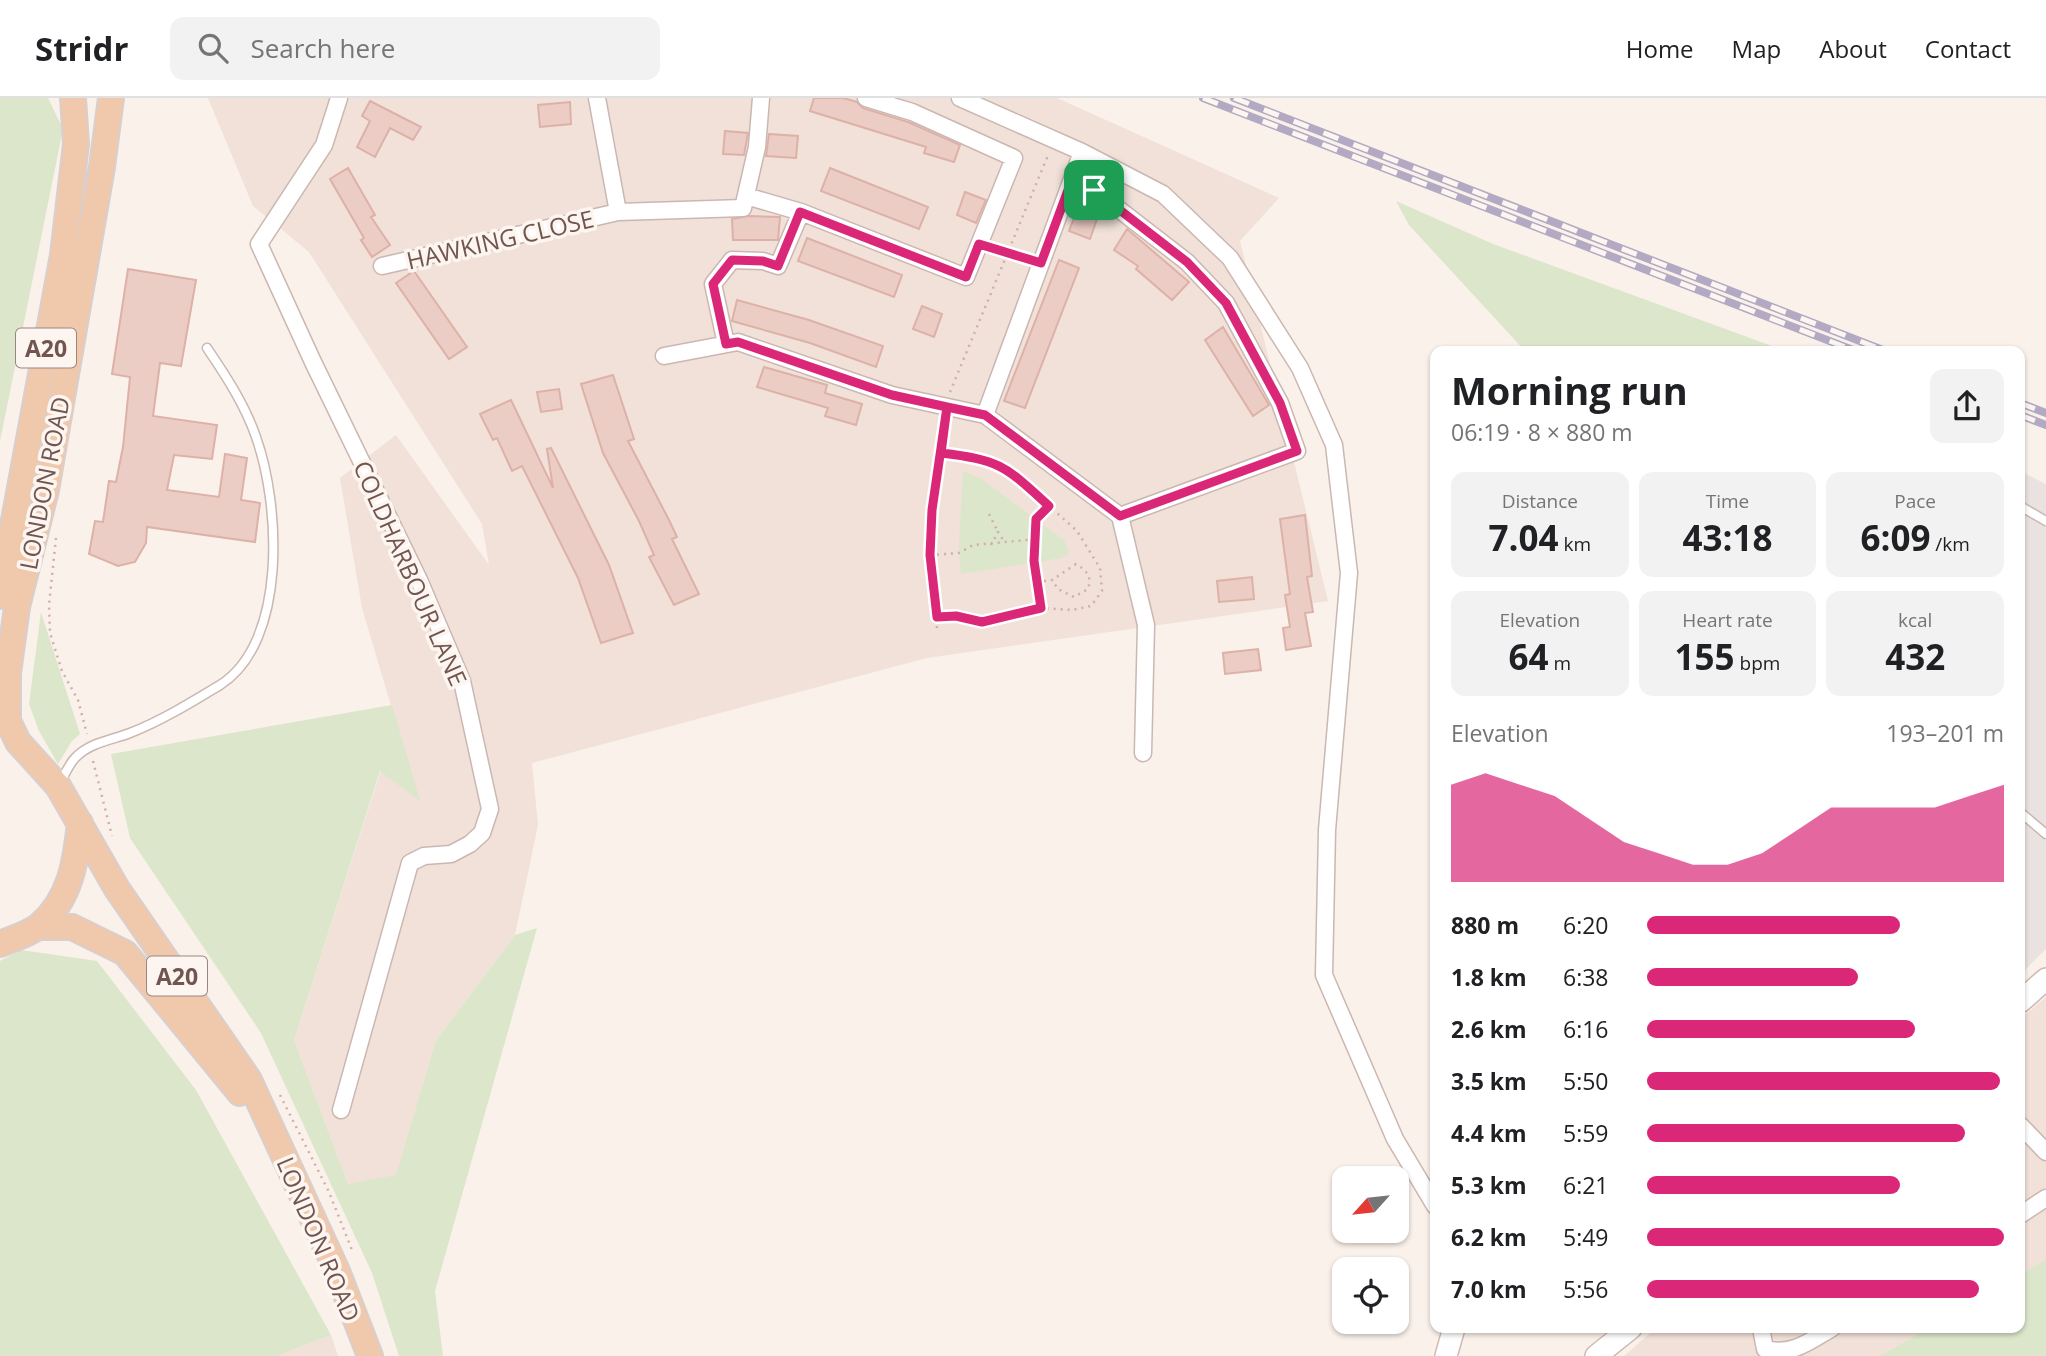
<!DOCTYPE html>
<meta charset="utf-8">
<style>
:root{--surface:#fff;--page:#f2f2f2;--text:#202124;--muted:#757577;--line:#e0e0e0;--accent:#db2777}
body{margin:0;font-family:"Open Sans",sans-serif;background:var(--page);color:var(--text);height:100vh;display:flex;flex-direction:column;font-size:26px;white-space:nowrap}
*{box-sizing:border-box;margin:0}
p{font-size:23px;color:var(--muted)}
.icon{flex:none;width:38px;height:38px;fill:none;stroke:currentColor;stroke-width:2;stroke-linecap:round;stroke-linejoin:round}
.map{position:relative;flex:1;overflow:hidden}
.sheet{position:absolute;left:1430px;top:248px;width:595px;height:987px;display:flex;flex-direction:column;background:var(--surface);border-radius:14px;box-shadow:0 2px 5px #0004}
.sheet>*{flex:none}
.needle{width:46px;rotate:243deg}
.fabs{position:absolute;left:1332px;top:1068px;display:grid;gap:14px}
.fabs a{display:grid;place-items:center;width:77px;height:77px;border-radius:14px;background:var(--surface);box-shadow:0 2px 5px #0004;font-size:35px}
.pin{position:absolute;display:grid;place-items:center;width:60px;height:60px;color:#fff;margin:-30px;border-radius:14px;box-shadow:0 4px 10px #0006}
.round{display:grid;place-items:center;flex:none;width:74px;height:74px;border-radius:14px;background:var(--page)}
.summary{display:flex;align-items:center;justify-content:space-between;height:119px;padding:0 21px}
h1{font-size:38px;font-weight:700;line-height:52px}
.metrics{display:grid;grid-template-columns:repeat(3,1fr);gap:10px;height:119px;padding:7px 21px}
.metrics div{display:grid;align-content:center;border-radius:14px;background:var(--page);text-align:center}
.metrics b{font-size:35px;font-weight:700}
.metrics small{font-size:19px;font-weight:400}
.metrics p{font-size:19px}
.chart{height:196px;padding:14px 21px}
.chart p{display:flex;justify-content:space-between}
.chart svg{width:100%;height:126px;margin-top:7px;fill:var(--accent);opacity:.7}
ul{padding:0 21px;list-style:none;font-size:23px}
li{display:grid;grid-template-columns:112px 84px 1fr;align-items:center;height:52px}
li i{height:18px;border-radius:9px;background:var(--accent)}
header{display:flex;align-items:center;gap:42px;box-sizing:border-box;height:98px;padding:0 35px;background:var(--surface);border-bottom:2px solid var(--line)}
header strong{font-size:33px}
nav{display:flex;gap:38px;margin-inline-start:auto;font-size:24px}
.search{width:490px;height:63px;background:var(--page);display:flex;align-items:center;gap:18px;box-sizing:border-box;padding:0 24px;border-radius:14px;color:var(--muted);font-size:26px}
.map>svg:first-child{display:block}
</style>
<header>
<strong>Stridr</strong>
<div class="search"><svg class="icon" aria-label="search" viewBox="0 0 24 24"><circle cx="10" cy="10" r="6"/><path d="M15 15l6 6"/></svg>Search here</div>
<nav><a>Home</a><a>Map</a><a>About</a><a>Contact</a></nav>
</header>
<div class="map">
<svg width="2046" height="1258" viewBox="0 0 2046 1258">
<rect width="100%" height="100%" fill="#faf1ea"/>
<path fill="#f1e1d9" d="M 208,0 L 1057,0 L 1279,100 L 1240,143 L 1328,503 L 927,560 L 532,665 L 538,727 L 515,837 L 436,942 L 396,1078 L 348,1086 L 294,942 L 381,672 L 419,702 L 362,510 L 340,380 L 396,337 L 489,467 L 482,426 L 309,154 L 253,108 Z
M 2046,899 L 2046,1161 L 2020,1177 L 2020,921 Z
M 1656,1230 L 1928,1230 L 1880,1258 L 1624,1258 Z
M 331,1237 L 338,1258 L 277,1258 Z"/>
<path fill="#eae2e0" d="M 2020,373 L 2046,386 L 2046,851 L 2020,877 Z"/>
<path fill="#dbe6ca" d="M 0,0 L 48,0 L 63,31 L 0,343 Z
M 1396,103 L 1493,146 L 1788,254 L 1526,254 L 1409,127 Z
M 963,373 L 983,382 L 1064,442 L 1069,456 L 1061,460 L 961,476 L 959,449 Z
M 41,514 L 80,636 L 72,643 L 58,666 L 39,633 L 29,606 Z
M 392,607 L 420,703 L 380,673 L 294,942 L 348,1086 L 396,1077 L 436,942 L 515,837 L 537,830 L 435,1193 L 443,1258 L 399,1258 L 372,1175 L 261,935 L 130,740 L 111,656 Z
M 21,852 L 97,863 L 196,992 L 331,1237 L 277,1258 L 0,1258 L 0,863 Z
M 2046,1161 L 2046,1258 L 1880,1258 L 1928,1230 L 2020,1230 L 2020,1177 Z"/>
<path fill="#eccdc5" stroke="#ddb1a7" stroke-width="2" d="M 814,0 L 843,0 L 857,4 L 863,10 L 908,24 L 960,47 L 954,64 L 924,55 L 926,49 L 810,13 Z
M 370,3 L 421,29 L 413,42 L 390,30 L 375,59 L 357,49 L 370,23 L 362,18 Z
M 570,4 L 571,26 L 540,29 L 538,7 Z
M 725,33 L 748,35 L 744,57 L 723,56 Z
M 769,36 L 798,38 L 796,60 L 766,58 Z
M 348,70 L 375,117 L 371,119 L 390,147 L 372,159 L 361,142 L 364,140 L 330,81 Z
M 830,70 L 928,109 L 919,131 L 821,93 Z
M 965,94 L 986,102 L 976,125 L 957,117 Z
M 1078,110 L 1098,118 L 1090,141 L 1069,133 Z
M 749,118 L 780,119 L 778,142 L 733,142 L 732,121 Z
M 1127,131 L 1189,184 L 1172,202 L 1136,171 L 1138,168 L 1114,152 Z
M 807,140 L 902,177 L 894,199 L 798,163 Z
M 1059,162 L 1079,170 L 1025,310 L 1004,303 Z
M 128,171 L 196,182 L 181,268 L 160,265 L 153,318 L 217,327 L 212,361 L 174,357 L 167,392 L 219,399 L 225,356 L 247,360 L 241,402 L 260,405 L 255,444 L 147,429 L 146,445 L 135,464 L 118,468 L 89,456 L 95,423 L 103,424 L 109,383 L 116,384 L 123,349 L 130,279 L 112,276 Z
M 414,173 L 467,249 L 449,261 L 396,185 Z
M 737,202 L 809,222 L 883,248 L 876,269 L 810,245 L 732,223 Z
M 922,208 L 942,216 L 934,239 L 913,231 Z
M 1223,229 L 1269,307 L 1253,318 L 1205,242 Z
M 764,269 L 827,287 L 825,295 L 862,306 L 856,327 L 825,318 L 828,310 L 757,289 Z
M 613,277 L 634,341 L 628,343 L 669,422 L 677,439 L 672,441 L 699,496 L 674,507 L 649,459 L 654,457 L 639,423 L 603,355 L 581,286 Z
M 559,291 L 562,311 L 541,314 L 537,294 Z
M 511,302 L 553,390 L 547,351 L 551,350 L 609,467 L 633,535 L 601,545 L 578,480 L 522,368 L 512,373 L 497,340 L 493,342 L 480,316 Z
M 1305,417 L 1312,478 L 1307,479 L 1313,514 L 1305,515 L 1311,548 L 1286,552 L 1283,530 L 1290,529 L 1285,497 L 1290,496 L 1280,421 Z
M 1252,479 L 1254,501 L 1219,504 L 1217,483 Z
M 1258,551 L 1261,572 L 1225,576 L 1223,555 Z"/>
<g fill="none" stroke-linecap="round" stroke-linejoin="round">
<g stroke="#cbb7b1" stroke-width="11">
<path id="lane" d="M 2020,408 L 2046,423
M 60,685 C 65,676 70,664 77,658 C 92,644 112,642 130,635 C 161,623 192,604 220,587 C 288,544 280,406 256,339 C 245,307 226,278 207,250
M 2020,714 L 2046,736"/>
</g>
<g stroke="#cbb7b1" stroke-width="19">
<path id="street" d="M 339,0 L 324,47 L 259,146 L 313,264 L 419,482 L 462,583 L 490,711 L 482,735 L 470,746 L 451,756 L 424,758 L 410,765 L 341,1012
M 597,0 L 618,114
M 960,0 L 1082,54 L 1163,96 L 1230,160 L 1300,270 L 1334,347 L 1349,475 L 1327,732 L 1324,877 L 1395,1041 L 1435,1108
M 1082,54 L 985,317 L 1120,418
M 1071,84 L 1094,92 L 1187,164 L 1226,205 L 1280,305 L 1297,353 L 1120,418 L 1146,527 L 1143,655
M 746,98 L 801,114
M 382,168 L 618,114 L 743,110 L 757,49 L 761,0
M 726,246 L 713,186 L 732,162 L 763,163 L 778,168 L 801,114 L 966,179 L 1014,60 L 912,14 L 866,0
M 664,258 L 738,244 L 892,297 L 985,317
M 2020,1027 L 2046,1054
M 2020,1117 L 2046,1100
M 1761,1230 L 1765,1251 C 1792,1258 1810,1243 1832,1230"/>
</g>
<g stroke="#cfb9b2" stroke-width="24">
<path id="secondary" d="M 2020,904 L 2046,881
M 1446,1258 L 1454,1230
M 1596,1258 L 1631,1230"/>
</g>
<g stroke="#d8cfce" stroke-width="28">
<path id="primary" d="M 111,0 L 102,69 L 46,392 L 17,509 L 8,575 L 8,623 L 18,644 L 58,688 L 117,791 L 249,982 L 337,1173 L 370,1258
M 0,498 L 63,157 L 76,46 L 73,0
M 39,829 L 72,829 L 125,855 L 240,995
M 0,846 C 12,841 29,836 39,828 C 71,801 76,762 80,725"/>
</g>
<path stroke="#d1afa8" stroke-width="2.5" stroke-dasharray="2 5" stroke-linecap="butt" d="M 994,151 L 1024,160
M 950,294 L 1049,55
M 989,416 L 998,434
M 56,440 L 49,507 L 50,535 L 62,573 L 78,602 L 87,636
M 991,447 L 998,434 L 1005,445
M 930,457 L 959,455 L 973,447 L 1037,441
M 1037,484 L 1052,482 L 1076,466 C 1087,473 1092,478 1088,491 L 1074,499 L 1058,491 L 1052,482
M 1041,510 L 1034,463 L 1036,421 L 1049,408
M 937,519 L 956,518 L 982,524 L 1041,510 L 1072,512 L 1091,508 L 1102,493 L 1100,470 L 1077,433 L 1008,371 L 984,360 L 941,355
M 937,530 L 930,457 L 932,412 L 945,325
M 93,663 L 112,738
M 280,997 L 329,1094 L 352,1152"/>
<use href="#lane" stroke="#fff" stroke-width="8"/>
<use href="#street" stroke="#fff" stroke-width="16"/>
<use href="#secondary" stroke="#fff" stroke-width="21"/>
<use href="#primary" stroke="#f0c8ab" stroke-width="24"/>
<g stroke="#b2a9c3" stroke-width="8">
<path id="rail" d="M 1203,0 L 1858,254
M 1234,0 L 1888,254
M 2020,305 L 2046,315
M 2020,317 L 2046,327"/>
</g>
<use href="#rail" stroke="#fdf5f0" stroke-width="5" stroke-dasharray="16" stroke-linecap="butt"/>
</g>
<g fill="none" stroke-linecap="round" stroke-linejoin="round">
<g stroke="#fff" stroke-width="14">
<path id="route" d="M 1094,92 L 1071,84 L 1041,165 L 979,146 L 966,179 L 800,114 L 778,168 L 763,163 L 732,162 L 713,186 L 726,246 L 738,244 L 892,297 L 947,309 L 941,355 C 1001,362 1005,368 1049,408 L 1036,421 L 1034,463 L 1041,510 L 982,524 L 956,518 L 937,519 L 930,457 L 932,412 L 947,309 L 985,317 L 1120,418 L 1297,353 L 1280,305 L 1226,205 L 1187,164 L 1094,92"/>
</g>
<use href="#route" stroke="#db2777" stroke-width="9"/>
</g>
<g text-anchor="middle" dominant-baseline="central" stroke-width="7" stroke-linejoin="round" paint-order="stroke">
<g fill="#fdf5f0" stroke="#9c8580" stroke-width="2">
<rect x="16" y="230.5" width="60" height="39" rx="5"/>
<rect x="147" y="858.5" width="60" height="39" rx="5"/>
</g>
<g font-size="23" font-weight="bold" fill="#725550">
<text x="46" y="250">A20</text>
<text x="177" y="878">A20</text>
</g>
<g font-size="24" fill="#725550" stroke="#fdf5f0">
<text transform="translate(500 141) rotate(-13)">HAWKING CLOSE</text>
<text transform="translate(44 385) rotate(-79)">LONDON ROAD</text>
<text transform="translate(411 475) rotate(66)">COLDHARBOUR LANE</text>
<text transform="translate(319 1141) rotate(67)">LONDON ROAD</text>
</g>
</g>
</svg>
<div class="fabs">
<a><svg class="needle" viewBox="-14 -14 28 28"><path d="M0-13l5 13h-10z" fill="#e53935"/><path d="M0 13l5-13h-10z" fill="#757577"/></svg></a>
<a><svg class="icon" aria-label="locate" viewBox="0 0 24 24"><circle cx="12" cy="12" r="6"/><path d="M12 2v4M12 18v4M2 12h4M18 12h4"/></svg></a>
</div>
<div class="pin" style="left:1094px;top:92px;background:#1e9e55"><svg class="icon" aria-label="arrive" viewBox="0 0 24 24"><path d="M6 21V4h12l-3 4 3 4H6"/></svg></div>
<section class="sheet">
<div class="summary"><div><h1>Morning run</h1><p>06:19 · 8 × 880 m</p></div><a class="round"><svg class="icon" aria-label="share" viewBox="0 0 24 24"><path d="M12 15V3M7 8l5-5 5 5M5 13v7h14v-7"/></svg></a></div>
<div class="metrics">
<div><p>Distance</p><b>7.04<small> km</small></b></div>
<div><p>Time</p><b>43:18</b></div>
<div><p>Pace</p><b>6:09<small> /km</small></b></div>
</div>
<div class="metrics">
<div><p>Elevation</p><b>64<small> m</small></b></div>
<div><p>Heart rate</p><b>155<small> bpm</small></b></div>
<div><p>kcal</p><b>432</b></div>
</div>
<div class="chart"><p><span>Elevation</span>193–201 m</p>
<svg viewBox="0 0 160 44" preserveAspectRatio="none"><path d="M0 44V10L10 6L20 10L30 14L40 22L50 30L60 34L70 38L80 38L90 34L100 26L110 18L120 18L130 18L140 18L150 14L160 10V44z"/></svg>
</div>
<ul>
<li><b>880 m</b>6:20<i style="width:71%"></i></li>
<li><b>1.8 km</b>6:38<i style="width:59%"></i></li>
<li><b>2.6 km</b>6:16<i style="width:75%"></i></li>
<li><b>3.5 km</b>5:50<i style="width:99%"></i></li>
<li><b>4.4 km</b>5:59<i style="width:89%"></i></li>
<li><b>5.3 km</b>6:21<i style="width:71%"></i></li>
<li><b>6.2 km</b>5:49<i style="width:100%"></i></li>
<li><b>7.0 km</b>5:56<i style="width:93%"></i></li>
</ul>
</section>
</div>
